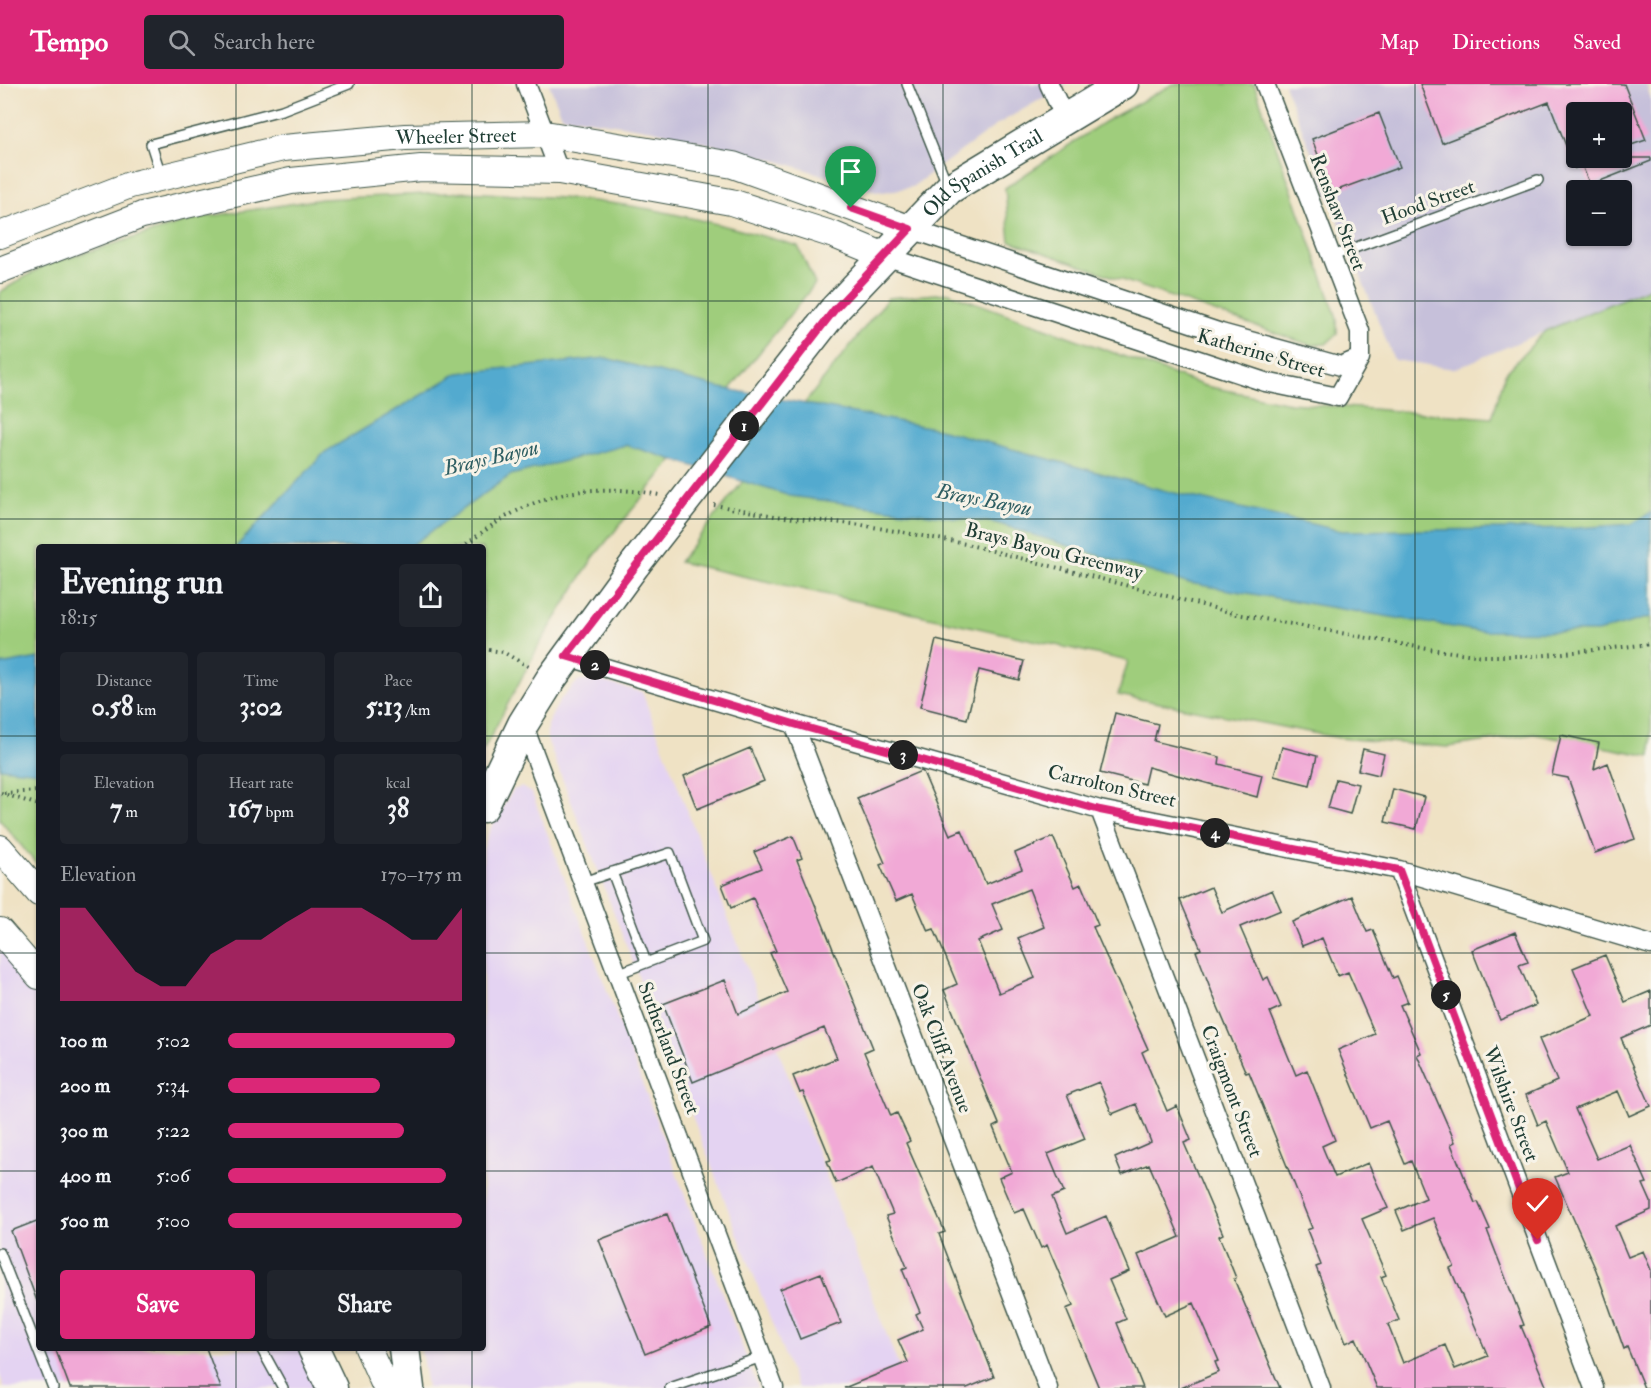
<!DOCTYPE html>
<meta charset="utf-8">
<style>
:root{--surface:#171b24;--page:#20242c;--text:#f1f3f6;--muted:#9ea1a6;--accent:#db2777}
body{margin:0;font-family:"IM FELL Double Pica",serif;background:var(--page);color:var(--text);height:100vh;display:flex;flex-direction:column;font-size:22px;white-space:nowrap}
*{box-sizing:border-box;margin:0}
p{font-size:20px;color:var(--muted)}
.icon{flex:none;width:33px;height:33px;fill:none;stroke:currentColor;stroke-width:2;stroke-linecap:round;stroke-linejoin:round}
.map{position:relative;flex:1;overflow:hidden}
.side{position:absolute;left:36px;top:460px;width:450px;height:807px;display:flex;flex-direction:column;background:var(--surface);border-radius:6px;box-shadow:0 2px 4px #0004}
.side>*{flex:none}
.fabs{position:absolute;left:1566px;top:18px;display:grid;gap:12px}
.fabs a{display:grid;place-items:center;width:66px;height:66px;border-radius:6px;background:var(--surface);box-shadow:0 2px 4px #0004;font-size:30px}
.pin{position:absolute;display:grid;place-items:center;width:51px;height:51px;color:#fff;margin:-62px -26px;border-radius:50% 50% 50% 0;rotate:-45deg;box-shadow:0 0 6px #0007}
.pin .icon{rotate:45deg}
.km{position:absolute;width:30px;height:30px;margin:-15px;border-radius:50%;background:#222;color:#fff;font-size:16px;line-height:30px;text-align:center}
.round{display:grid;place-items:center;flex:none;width:63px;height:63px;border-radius:6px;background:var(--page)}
.overview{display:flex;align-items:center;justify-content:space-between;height:102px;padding:0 24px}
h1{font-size:33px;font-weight:800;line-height:45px}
.metrics{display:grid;grid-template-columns:repeat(3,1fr);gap:9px;height:102px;padding:6px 24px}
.metrics div{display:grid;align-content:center;border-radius:6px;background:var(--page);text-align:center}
.metrics b{font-size:26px;font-weight:800}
.metrics small{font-size:16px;font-weight:400}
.metrics p{font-size:16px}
.chart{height:168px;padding:12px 24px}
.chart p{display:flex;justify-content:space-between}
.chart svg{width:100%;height:108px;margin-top:6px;fill:var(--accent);opacity:.7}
.action{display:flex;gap:12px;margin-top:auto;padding:12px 24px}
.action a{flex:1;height:69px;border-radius:6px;background:var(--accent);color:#fff;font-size:24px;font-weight:800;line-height:69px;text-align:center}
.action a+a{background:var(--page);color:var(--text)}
ul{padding:0 24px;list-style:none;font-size:20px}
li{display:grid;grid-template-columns:96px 72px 1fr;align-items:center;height:45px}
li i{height:15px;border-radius:8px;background:var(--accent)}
header{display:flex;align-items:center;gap:36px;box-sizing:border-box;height:84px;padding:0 30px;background:var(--accent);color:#fff}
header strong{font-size:28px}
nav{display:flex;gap:33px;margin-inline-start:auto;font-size:21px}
.search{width:420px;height:54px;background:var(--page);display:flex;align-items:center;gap:15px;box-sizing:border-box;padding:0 21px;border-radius:6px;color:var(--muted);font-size:22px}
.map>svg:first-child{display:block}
</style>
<header>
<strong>Tempo</strong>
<div class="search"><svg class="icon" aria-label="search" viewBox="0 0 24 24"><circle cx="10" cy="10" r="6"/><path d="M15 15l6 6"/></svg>Search here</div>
<nav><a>Map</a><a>Directions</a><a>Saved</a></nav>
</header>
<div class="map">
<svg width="1651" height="1304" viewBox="0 0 1651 1304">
<rect width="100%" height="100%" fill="#f7f3e8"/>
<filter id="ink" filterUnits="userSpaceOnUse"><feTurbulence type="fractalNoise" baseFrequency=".0167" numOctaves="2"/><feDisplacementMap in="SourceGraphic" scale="12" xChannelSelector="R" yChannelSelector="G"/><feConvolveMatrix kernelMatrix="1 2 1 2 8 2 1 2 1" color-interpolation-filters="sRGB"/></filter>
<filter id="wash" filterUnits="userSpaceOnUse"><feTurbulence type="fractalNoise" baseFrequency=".008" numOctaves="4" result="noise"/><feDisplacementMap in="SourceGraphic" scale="24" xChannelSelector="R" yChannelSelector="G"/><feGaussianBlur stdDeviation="1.35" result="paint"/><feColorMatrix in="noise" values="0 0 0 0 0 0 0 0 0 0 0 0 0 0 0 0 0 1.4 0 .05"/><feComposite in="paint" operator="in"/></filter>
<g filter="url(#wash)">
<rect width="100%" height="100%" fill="#efe2c4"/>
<path fill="#e4d3f2" d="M 596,596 L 642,608 L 907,1304 L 797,1304 L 547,655 L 547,641 L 560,616 L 578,597 Z
M 521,703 L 532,709 L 758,1304 L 427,1304 L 421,1265 L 483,1264 L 483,765 L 490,745 L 513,706 Z
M 0,865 L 39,909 L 39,1264 L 306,1265 L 327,1304 L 4,1304 L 0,1292 Z"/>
<path fill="#c6c0da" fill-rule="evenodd" d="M 549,0 L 1067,0 L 998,40 L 912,103 L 883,108 L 867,105 L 778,77 L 653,46 L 562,32 Z
M 1284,0 L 1646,0 L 1651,15 L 1651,203 L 1454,285 L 1394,276 ZM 1576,28 L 1622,28 L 1622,74 L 1576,74 ZM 1576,106 L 1622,106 L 1622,152 L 1576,152 Z"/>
<path fill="#9fcd7b" stroke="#5f8558" stroke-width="1.5" d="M 1173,0 L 1254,0 L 1337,234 L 1337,250 L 1326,260 L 1310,261 L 1010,157 L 1005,104 L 1104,38 Z
M 467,108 C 529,112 593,114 655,126 C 703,136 751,148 798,162 L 815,200 L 593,474 L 539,561 L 483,667 L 483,464 L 39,464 L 39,783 L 0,736 L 0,208 L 45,181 L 199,134 L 322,115 Z
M 1651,203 L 1651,672 L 1534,650 L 1448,663 L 1339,654 L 1118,611 L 1128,577 L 679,478 L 888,214 L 949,209 L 1205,302 L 1290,319 L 1492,334 L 1505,290 L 1545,247 Z"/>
<path fill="#52aacf" stroke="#387482" stroke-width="1.5" d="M 606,274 L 716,303 L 939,345 L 1170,408 L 1342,447 L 1576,444 L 1632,440 L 1651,428 L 1651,533 L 1597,548 L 1477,547 L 1329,523 L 1183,498 L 996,439 L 790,412 L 626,361 L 511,391 L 409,463 L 235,464 L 325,368 L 458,289 Z
M 39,574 L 39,688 L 0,684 L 0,581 Z"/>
<g id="blocks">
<path fill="#f1a9d6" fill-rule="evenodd" d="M 1420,0 L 1624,0 L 1646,56 L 1622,64 L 1622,28 L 1576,28 L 1575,85 L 1549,18 L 1442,59 Z
M 1379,29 L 1400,83 L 1332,108 L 1312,55 Z
M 1579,74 L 1651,74 L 1651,77 L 1590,101 Z
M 936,556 L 1024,577 L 1019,596 L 979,586 L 967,635 L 920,623 Z
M 1115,629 L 1158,640 L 1154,657 L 1220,673 L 1219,680 L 1262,691 L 1257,713 L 1148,683 L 1144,700 L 1100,689 Z
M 1561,651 L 1599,659 L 1594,685 L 1608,679 L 1635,755 L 1595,769 L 1568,694 L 1552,691 Z
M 1282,663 L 1317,672 L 1310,701 L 1274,692 Z
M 750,664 L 764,697 L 697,725 L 684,692 Z
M 1363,665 L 1384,670 L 1379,691 L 1358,686 Z
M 921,687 L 923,688 L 950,751 L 962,746 L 986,800 L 1022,785 L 1015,769 L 1053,753 L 1075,803 L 1081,800 L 1098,841 L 1093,843 L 1148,965 L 1142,968 L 1167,1027 L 1177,1022 L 1191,1056 L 1184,1059 L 1223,1150 L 1219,1152 L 1236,1194 L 1234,1195 L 1280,1304 L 1181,1304 L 1219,1288 L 1215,1278 L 1219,1277 L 1194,1219 L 1165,1232 L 1145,1188 L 1138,1171 L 1180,1153 L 1149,1080 L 1122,1091 L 1115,1074 L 1151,1058 L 1136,1020 L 1112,1030 L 1099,998 L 1067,1011 L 1085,1055 L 1048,1070 L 1064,1108 L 1052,1113 L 1067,1149 L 1106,1132 L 1129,1187 L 1109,1196 L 1126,1235 L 1117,1239 L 1143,1304 L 1099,1304 L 1066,1225 L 1073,1222 L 1047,1161 L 1041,1164 L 1024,1125 L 1014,1129 L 999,1094 L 1012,1088 L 993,1043 L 999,1040 L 944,906 L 957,900 L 934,845 L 928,847 L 912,810 L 896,817 L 880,781 L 885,779 L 857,714 ZM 1029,805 L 1044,843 L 1018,854 L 1035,894 L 999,909 L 978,857 L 1003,846 L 992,820 Z
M 1336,695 L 1358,700 L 1350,730 L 1328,724 Z
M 1393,705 L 1424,713 L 1416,745 L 1385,738 Z
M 793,752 L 802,774 L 797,776 L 873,964 L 864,968 L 891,1032 L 897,1029 L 910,1057 L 906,1059 L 945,1148 L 939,1150 L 994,1293 L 967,1304 L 844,1304 L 908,1278 L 898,1256 L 923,1245 L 916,1230 L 920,1228 L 902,1185 L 907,1183 L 886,1132 L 893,1130 L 873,1083 L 836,1099 L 827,1077 L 831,1076 L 803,1008 L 800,1009 L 793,992 L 837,974 L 824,944 L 693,998 L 663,920 L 725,896 L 738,930 L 787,908 L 770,869 L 776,867 L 753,814 L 731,824 L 722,801 L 762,784 L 754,768 Z
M 1211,803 L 1222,828 L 1272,806 L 1281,826 L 1240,843 L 1263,896 L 1268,893 L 1281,923 L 1270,928 L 1296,991 L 1307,986 L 1335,1056 L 1322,1062 L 1335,1093 L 1368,1079 L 1388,1124 L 1362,1135 L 1386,1191 L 1381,1193 L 1399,1236 L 1388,1241 L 1403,1279 L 1445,1261 L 1455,1285 L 1488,1272 L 1450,1184 L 1454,1182 L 1433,1134 L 1404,1146 L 1396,1127 L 1426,1114 L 1411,1077 L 1405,1080 L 1387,1037 L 1370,1044 L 1338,966 L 1375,950 L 1348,888 L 1338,892 L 1322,854 L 1302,862 L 1292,838 L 1352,812 L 1367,848 L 1373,846 L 1393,894 L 1397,892 L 1408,918 L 1400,921 L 1421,969 L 1417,971 L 1455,1058 L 1451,1060 L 1475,1119 L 1478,1118 L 1490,1145 L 1487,1146 L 1524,1241 L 1521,1242 L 1547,1304 L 1377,1304 L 1356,1254 L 1346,1259 L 1316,1183 L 1321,1181 L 1307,1146 L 1312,1144 L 1249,988 L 1246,989 L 1215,916 L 1196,867 L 1201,865 L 1180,816 Z
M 1515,848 L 1528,878 L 1519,881 L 1536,921 L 1500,936 L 1472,866 Z
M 1605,871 L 1625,918 L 1651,907 L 1651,941 L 1621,954 L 1651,1022 L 1629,1032 L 1618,1007 L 1575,1025 L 1597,1075 L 1630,1061 L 1647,1099 L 1643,1100 L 1651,1118 L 1651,1126 L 1615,1142 L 1628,1173 L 1643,1167 L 1651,1186 L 1651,1304 L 1644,1304 L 1627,1263 L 1624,1265 L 1596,1186 L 1555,1093 L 1568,1088 L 1546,1037 L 1538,1041 L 1526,1011 L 1557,997 L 1539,955 L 1593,932 L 1573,884 Z
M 667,1130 L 711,1243 L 645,1270 L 599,1156 Z
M 39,1136 L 39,1217 L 37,1217 L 11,1147 Z
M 821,1189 L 841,1239 L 800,1255 L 780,1205 Z
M 55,1264 L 206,1264 L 221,1304 L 70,1304 Z"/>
</g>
</g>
<g filter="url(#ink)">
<use href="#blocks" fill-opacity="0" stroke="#3e564a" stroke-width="1.5"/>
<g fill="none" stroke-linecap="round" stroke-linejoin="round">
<g stroke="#3e564a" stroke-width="12">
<path id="lane" d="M 907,0 L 947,100
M 161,91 L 151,60 L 282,26 L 349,0
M 1330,173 L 1538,96
M 612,788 L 646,878
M 583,798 L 670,769 L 703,857 L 617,890
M 0,1169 L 53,1304
M 261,1264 L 283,1304
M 670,1304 L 762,1273"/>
</g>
<g stroke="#3e564a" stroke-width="21">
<path id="street" d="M 526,0 L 559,87
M 1049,0 L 1065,34
M 1265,0 L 1360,247 L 1360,274
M 911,145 L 1221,249 L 1341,282 L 1360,274
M 885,172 L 1265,298 L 1338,313 L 1360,274
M 566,572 L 794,640 L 1100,726 L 1399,786 L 1651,861
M 523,640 L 774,1304
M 794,640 L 1048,1304
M 1100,726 L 1321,1304
M 1399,786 L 1594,1304"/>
</g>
<g stroke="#3e564a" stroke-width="28">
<g id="secondary">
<path id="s1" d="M 0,151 L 130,101 L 283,64 L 405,53 L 545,50 L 733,81 L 911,145"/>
<path d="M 0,186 L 142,131 L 291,97 L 421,84 L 559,87 L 731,118 L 834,151 L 885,172"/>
<path d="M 0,764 L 39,809"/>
<path d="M 0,847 L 39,892"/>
<path d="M 368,1264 L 386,1304"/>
</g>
</g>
<g stroke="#3e564a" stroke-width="33">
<g id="primary">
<path id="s2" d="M 835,225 L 949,105 L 1123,0"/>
<path d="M 483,723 L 523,640 L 551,595 L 636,479"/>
<path d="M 313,1264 L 332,1304"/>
<path d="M 404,1264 L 409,1304"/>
</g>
</g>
<path stroke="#3e564a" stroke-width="4" stroke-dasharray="1.5 4.5" stroke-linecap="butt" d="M 714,421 L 775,432 L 862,441 L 966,460 L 1237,530 L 1428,565 L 1483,572 L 1536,572 L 1651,560
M 462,464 C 525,412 579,396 660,411
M 483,565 L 503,568 L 529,583
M 1,709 L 39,721
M 4,709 L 39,707"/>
<use href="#lane" stroke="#fff" stroke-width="9"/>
<use href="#street" stroke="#fff" stroke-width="18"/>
<use href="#secondary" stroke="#fff" stroke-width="26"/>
<use href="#primary" stroke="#fff" stroke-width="30"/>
<g stroke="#3e564a" stroke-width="33" stroke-linecap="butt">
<path id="primary-bridge" d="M 636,479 L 835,225"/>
</g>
<use href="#primary-bridge" stroke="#fff" stroke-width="30"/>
</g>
</g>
<g fill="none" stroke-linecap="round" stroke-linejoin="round" filter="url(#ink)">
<g stroke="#fff" stroke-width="12">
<path id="route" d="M 851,124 L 910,145 L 835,225 L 566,572 L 794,640 L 1100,726 L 1399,786 L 1538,1156"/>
</g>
<use href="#route" stroke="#db2777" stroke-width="8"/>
</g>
<path fill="none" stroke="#1f3d34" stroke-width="1.5" stroke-opacity="0.55" d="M 236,0 L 236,464M 472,0 L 472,464M 708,0 L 708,1304M 943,0 L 943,1304M 1179,0 L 1179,1304M 1415,0 L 1415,1304M 0,217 L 1651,217M 0,435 L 1651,435M 0,652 L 39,652M 483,652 L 1651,652M 0,869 L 39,869M 483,869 L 1651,869M 0,1087 L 39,1087M 483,1087 L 1651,1087M 236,1264 L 236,1304M 472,1264 L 472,1304"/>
<g text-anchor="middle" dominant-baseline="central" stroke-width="6" stroke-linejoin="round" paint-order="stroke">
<g font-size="20" fill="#1f3d34" stroke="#f7f3e8">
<text stroke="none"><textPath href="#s1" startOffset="470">Wheeler Street</textPath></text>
<text stroke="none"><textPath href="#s2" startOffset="202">Old Spanish Trail</textPath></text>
<text transform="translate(1428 118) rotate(-20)">Hood Street</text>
<text transform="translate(1338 128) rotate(69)">Renshaw Street</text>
<text transform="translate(1261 269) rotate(16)">Katherine Street</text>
<text transform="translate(1054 467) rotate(14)">Brays Bayou Greenway</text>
<text transform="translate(1112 702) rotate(13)">Carrolton Street</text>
<text transform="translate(669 964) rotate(69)">Sutherland Street</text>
<text transform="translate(942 964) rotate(69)">Oak Cliff Avenue</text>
<text transform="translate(1232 1007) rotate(69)">Craigmont Street</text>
<text transform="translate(1511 1020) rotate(69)">Wilshire Street</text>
</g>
<g font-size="21" font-style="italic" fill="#2e5e62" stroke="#f7f3e8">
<text transform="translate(491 374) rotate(-13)">Brays Bayou</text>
<text transform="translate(984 416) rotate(11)">Brays Bayou</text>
</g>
</g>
</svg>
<div class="fabs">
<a>+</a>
<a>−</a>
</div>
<div class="pin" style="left:851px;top:124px;background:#1e9e55"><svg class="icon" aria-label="arrive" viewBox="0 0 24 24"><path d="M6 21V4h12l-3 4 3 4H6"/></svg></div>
<div class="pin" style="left:1538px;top:1156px;background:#d93025"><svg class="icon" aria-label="check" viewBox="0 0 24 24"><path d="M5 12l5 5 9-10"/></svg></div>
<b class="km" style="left:744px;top:342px">1</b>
<b class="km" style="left:595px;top:581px">2</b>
<b class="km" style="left:903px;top:671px">3</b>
<b class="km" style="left:1215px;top:749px">4</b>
<b class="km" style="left:1446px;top:911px">5</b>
<section class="side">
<div class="overview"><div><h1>Evening run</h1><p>18:15</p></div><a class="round"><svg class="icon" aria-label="share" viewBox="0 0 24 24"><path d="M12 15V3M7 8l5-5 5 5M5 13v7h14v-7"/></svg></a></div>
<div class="metrics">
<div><p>Distance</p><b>0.58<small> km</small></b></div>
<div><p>Time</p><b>3:02</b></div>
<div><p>Pace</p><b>5:13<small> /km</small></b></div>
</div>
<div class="metrics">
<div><p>Elevation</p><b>7<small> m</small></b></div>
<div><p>Heart rate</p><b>167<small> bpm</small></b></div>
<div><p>kcal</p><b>38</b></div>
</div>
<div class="chart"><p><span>Elevation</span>170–175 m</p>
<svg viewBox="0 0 160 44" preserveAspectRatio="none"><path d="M0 44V6L10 6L20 19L30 32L40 38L50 38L60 25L70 19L80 19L90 12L100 6L110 6L120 6L130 12L140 19L150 19L160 6V44z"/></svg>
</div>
<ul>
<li><b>100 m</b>5:02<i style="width:97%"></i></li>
<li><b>200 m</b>5:34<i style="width:65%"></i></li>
<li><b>300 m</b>5:22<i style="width:75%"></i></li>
<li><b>400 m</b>5:06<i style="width:93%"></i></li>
<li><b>500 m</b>5:00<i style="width:100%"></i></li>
</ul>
<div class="action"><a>Save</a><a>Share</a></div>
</section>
</div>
